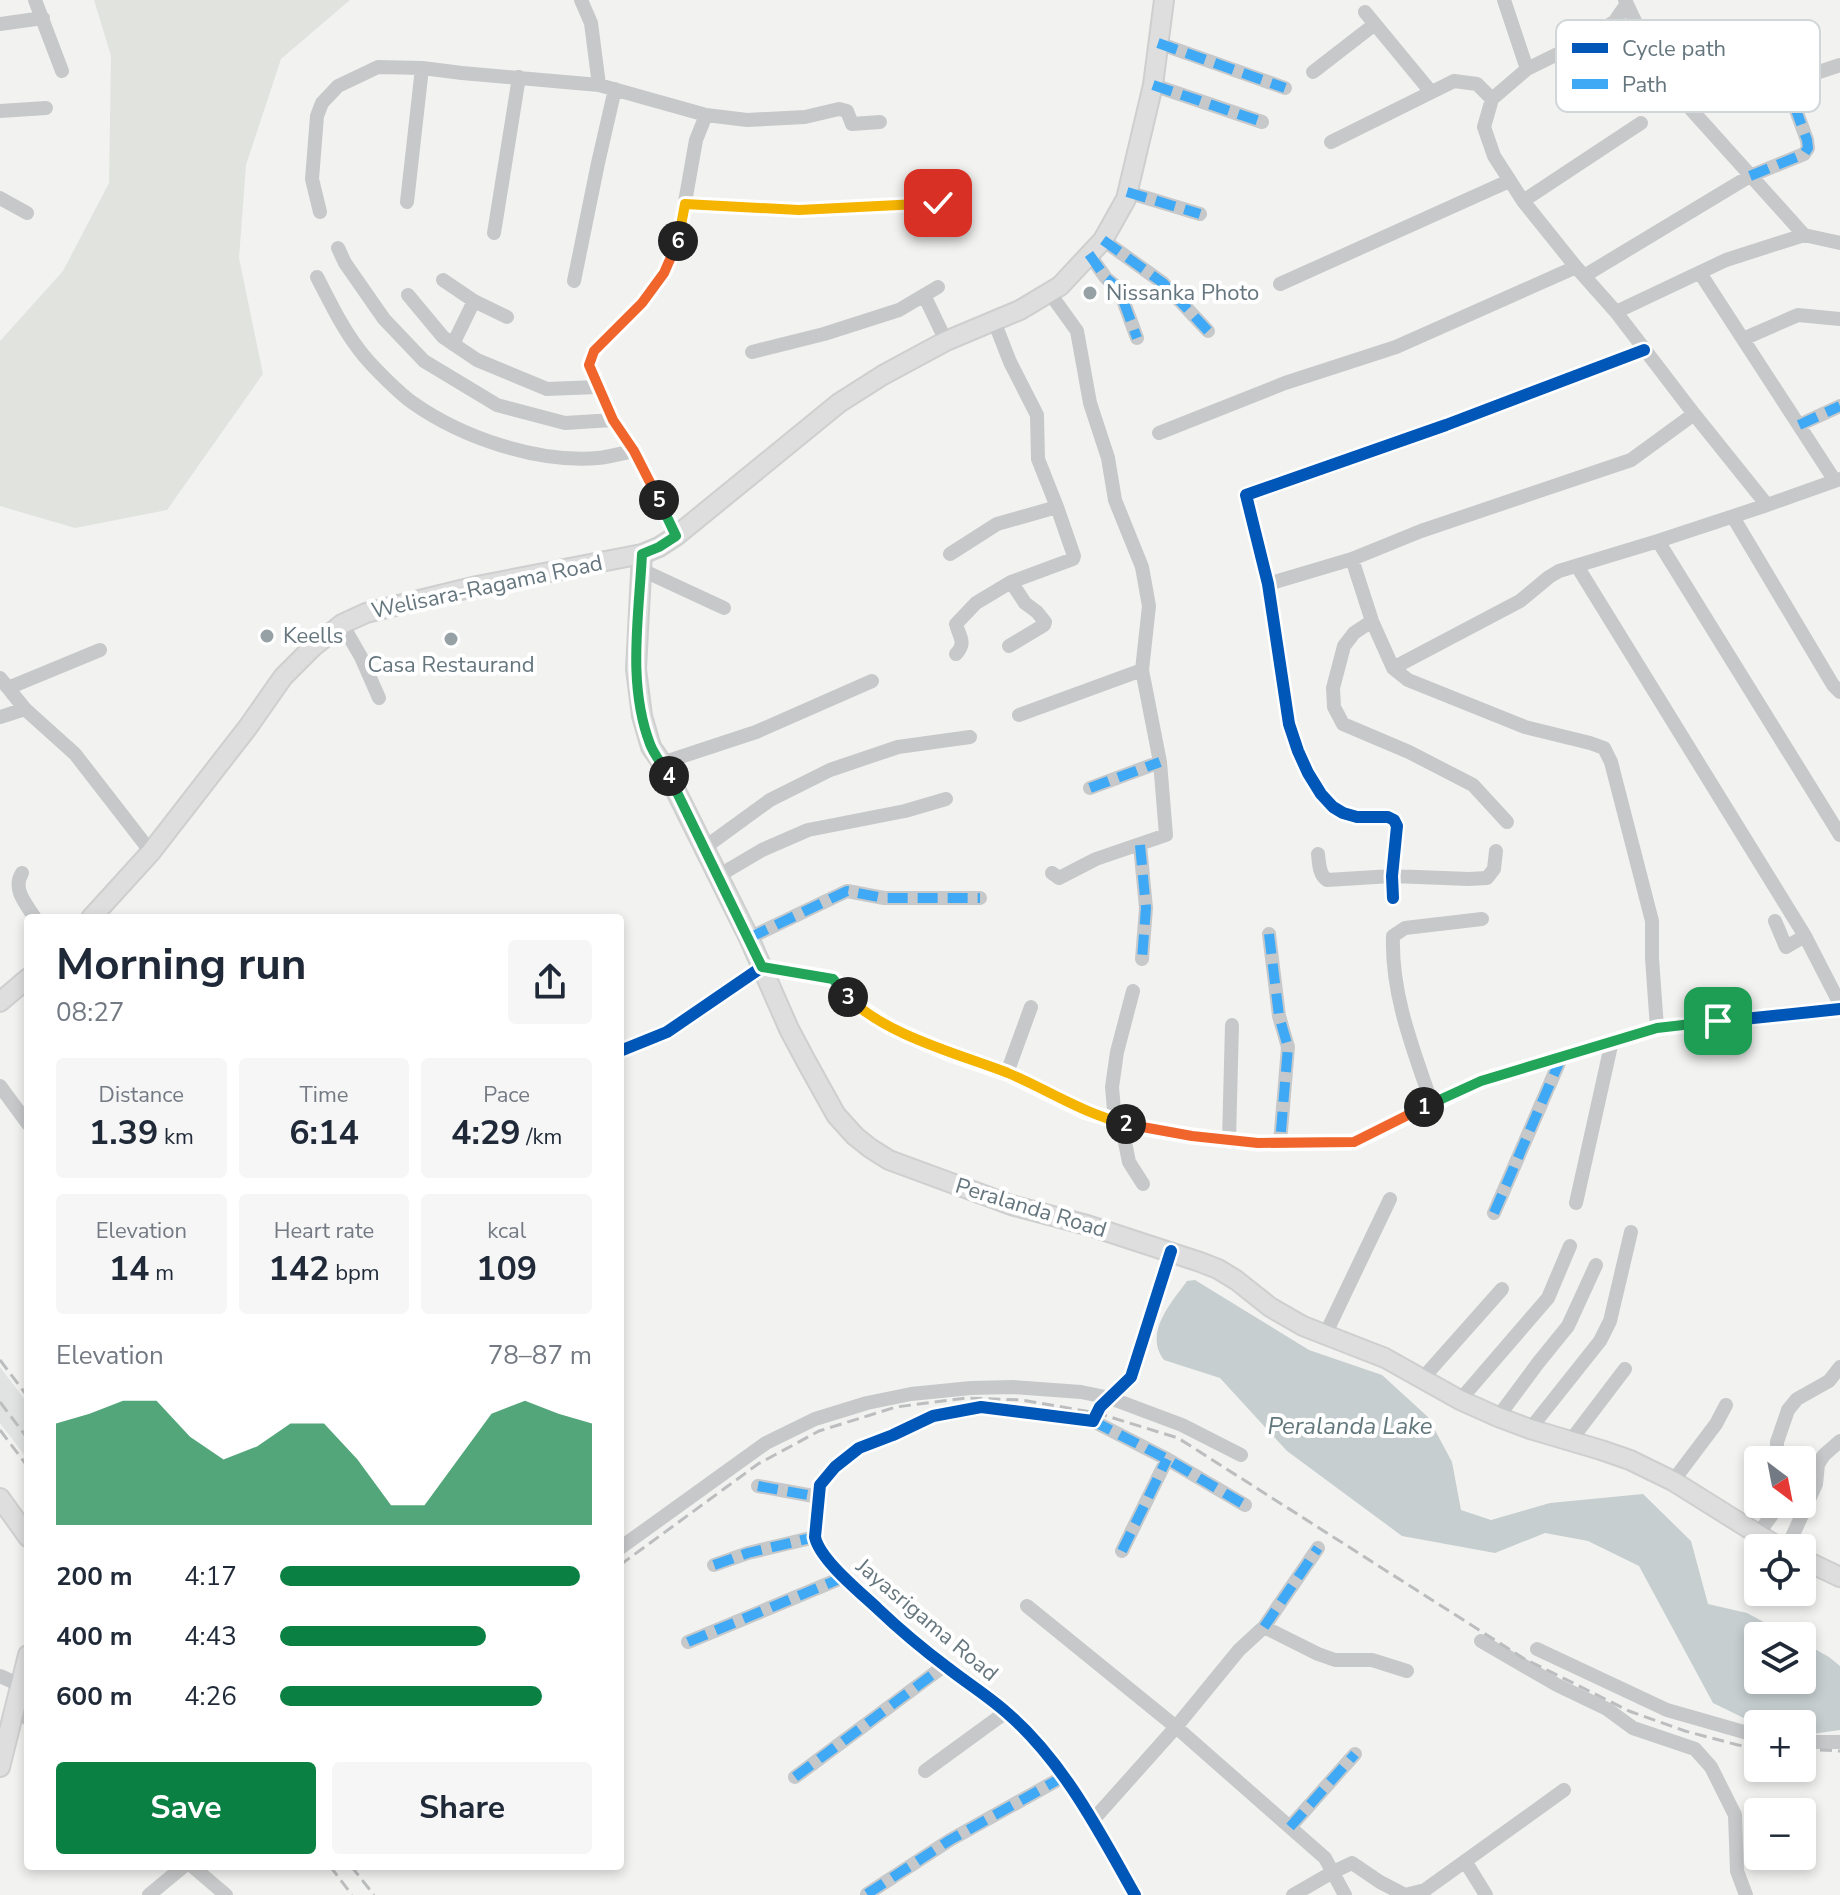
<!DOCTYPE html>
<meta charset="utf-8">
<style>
:root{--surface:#fff;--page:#f6f6f7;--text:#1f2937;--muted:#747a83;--accent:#0b8043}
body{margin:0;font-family:"Nunito Sans",sans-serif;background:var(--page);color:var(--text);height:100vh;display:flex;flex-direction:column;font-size:30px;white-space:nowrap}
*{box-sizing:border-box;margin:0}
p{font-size:26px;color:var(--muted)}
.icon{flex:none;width:44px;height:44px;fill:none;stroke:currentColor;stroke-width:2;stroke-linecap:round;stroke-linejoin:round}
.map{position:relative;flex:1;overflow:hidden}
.drawer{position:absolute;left:24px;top:914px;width:600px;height:956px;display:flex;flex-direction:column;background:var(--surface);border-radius:8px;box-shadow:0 4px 12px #0003}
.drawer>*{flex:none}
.needle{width:52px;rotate:148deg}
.buttons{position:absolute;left:1744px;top:1446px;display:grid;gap:16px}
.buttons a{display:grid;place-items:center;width:72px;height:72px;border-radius:8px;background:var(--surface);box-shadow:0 4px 12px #0003;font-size:40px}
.pin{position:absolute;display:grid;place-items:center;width:68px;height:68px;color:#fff;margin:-34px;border-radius:16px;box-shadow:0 4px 12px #0006}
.km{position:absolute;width:40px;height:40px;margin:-20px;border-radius:50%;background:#222;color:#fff;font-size:22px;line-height:40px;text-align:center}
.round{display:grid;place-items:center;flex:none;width:84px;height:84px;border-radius:8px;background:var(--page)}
.head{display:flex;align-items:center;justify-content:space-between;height:136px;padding:0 32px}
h1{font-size:44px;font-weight:700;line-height:60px}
.figures{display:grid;grid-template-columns:repeat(3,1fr);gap:12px;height:136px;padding:8px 32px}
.figures div{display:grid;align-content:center;border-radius:8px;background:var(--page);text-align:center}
.figures b{font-size:34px;font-weight:700}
.figures small{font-size:22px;font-weight:400}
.figures p{font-size:22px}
.chart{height:224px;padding:16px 32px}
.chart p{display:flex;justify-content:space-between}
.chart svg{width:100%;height:144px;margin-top:8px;fill:var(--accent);opacity:.7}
.action{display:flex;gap:16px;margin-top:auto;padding:16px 32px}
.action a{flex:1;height:92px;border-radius:8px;background:var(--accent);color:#fff;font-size:32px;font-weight:700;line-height:92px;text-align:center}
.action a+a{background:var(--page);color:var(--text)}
ul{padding:0 32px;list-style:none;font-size:26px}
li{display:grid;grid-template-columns:128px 96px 1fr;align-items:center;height:60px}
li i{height:20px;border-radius:10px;background:var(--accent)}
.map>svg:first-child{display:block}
</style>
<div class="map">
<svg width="1840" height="1895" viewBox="0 0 1840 1895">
<rect width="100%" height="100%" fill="#f2f2f1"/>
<path fill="#e1e3e2" d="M 0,1367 L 28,1404 L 28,1460 L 0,1423 Z"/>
<path fill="#e1e4de" d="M 94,0 L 350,0 L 281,59 L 246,165 L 239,258 L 263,374 L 167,510 L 75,528 L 0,506 L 0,341 L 63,271 L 109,183 L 111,56 Z"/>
<path fill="#c6cecf" d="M 1195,1280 L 1309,1350 L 1382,1375 L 1428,1417 L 1452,1462 L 1461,1510 L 1491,1520 L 1550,1503 L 1643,1494 L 1691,1541 L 1708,1604 L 1747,1613 L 1790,1636 L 1758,1636 L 1758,1680 L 1802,1680 L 1802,1642 L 1829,1657 L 1840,1666 L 1840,1730 L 1812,1734 L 1802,1732 L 1802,1724 L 1762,1724 L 1752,1722 L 1713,1703 L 1639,1566 L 1588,1541 L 1545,1533 L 1495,1553 L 1402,1536 L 1287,1451 L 1220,1378 L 1164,1360 C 1143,1333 1172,1302 1187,1281 Z"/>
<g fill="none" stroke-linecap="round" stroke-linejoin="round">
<g stroke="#cecfcf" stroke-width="22">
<path id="major" d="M 642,554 L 636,669 L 642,716 L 651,747 L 662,763 L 749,938 L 789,1029 L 806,1061 L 836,1115 L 855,1136 L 870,1148 L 889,1160 L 1011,1205 L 1087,1225 L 1200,1262 L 1218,1269 L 1236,1280 L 1270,1307 L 1303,1326 L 1385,1358 L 1460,1400 L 1498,1417 L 1530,1429 L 1601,1450 L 1630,1460 L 1673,1481 L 1780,1548
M 91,918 L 151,852 L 248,727 L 283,677 L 313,647 L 342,624 L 366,613 L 477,586 L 642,554 L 659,547 L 676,536 L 839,403 L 883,375 L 946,341 L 1020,310 L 1060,286 L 1103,240 L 1126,199 L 1153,85 L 1164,0
M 0,1002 L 28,978
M 0,1498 L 28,1537
M 1802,1559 L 1840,1577
M 0,1767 L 28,1655"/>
</g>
<path stroke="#c7c8c9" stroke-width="14" d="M 35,0 L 62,71
M 581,0 L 591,23 L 599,85
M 1504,0 L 1527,69
M 1625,0 L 1651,55 L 1688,106 L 1804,235 L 1840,243
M 1626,5 L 1615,21 L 1590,38 L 1527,69 L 1492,99 L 1484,127 L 1494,156 L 1523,201 L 1576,267 L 1616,312 L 1694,414 L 1767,505 L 1840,479
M 1365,12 L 1431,92
M 0,24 L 43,18
M 1158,43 L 1285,88
M 1313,72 L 1375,24
M 1153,85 L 1262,122
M 1688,106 L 1786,83 L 1840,65
M 0,111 L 46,108
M 1331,142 L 1454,81 L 1477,84 L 1492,99
M 1127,192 L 1200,214
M 0,198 L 27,213
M 1523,201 L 1641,123
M 407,202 L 422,68
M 685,204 L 799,210 L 938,203
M 320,212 L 312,179 L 317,116 L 322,103 L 338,86 L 378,67 L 422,68 L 462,73 L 599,85 L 706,115 L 747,120 L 805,117 L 839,109 L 847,111 L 852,124 L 880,122
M 494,233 L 519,77
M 1103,240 L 1163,283 L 1208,331
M 338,248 L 345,263 L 384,319 L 424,361 L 497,405 L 565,423 L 613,420
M 1089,254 L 1106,278 L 1119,289 L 1137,338
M 1700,273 L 1835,481
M 1584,276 L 1750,176 L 1804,154 L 1808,148 L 1807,140 L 1786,83
M 317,277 C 331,304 344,332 364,356 C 375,369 400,394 413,403 C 463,438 537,463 598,458 C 610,457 623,453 634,451
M 443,280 L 474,301 L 507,317
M 574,281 L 598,163 L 615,89
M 1280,284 L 1509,181
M 1049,292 L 1077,331 L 1090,403 L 1108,458 L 1115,500 L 1142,567 L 1149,606 L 1142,670 L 1160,762 L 1166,835 L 1096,859 L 1059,878 L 1052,873
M 408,295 L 443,337 L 477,360 L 547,389 L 597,387
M 924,295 L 946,341
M 1616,312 L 1726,260 L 1804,235
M 1743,339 L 1798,315 L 1840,319
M 453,344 L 474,301
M 752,352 L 824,334 L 899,310 L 938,287
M 1799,425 L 1840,406
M 1159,433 L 1285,383 L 1396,347 L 1576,267
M 1733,517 L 1833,685 L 1840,692
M 676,536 L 634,451 L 613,420 L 589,365 L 594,351 L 642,303 L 664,273 L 678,242 L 696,140 L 706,115
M 1658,541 L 1840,835
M 950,554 L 997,524 L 1057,507
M 1352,559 L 1372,621 L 1393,668 L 1408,680 L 1525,727 L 1590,743 L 1604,748 L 1611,762 L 1652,921 L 1652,958 L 1657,1028
M 1577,566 L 1805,936 L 1840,1004
M 642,570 L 724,608
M 1268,584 L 1352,559 L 1421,531 L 1631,460 L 1694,414
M 1372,621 L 1354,633 L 1344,646 L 1333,688 L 1334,707 L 1343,724 L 1409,752 L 1473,785 L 1507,822
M 342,624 L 361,657 L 379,698
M 1009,646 L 1044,625 L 1045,622 L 1037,612 L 1025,603 L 1011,582
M 956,654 C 967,642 959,637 956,624 L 976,603 L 1011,582 L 1073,559 L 1074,556 L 1057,507 L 1038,459 L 1037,415 L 1010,362 L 994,321
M 1393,668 L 1520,601 L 1549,577 L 1559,571 L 1658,541 L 1767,505
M 0,678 L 25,709 L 75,754 L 151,852
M 8,688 L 100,650
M 1019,715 L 1142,670
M 0,717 L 25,709
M 662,763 L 756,732 L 872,681
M 1090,788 L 1160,762
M 1140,845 L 1146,908 L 1142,959
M 704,848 L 770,800 L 830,770 L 898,747 L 970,737
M 1318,854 C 1319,863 1319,875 1327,880 L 1392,876 L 1469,879 L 1487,878 L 1494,869 L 1496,851
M 22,873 C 12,889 26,904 35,918
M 718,876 L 762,850 L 808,830 L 905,811 L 946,799
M 1393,898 L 1392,876 L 1397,826 L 1394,820 L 1388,817 L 1357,817 L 1343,813 L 1333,807 L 1321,794 L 1308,773 L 1298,751 L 1289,724 L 1268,584 L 1246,495 L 1446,425 L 1644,350
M 1775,921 L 1786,947 L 1805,936
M 1269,934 L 1279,1016 L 1288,1047 L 1280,1143
M 749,938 L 847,891 L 884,898 L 980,898
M 620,1051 L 667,1032 L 762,967 L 833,979 L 850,1000 L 890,1027 L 948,1053 L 1009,1074 L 1084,1111 L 1134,1126 L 1192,1136 L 1258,1143 L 1354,1142 L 1481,1081 L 1657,1028 L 1840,1009
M 1007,1073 L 1031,1007
M 0,1086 L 28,1124
M 1432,1104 C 1413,1049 1391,994 1393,936 L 1405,928 L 1482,919
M 1115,1121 L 1112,1087 L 1117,1052 L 1133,991
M 1121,1123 L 1129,1162 L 1143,1184
M 1229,1140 L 1232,1025
M 1576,1203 L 1612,1041
M 1494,1213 L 1562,1056
M 1325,1335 L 1390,1199
M 1423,1378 L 1502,1289
M 1460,1400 L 1548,1298 L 1570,1246
M 1498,1417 L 1538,1363 L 1568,1326 L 1596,1265
M 1093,1421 L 1167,1459 L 1245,1505
M 1530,1429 L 1600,1341 L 1610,1321 L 1631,1232
M 1571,1440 L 1625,1369
M 1777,1460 L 1777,1442 L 1788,1410 L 1797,1399 L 1829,1381 L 1840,1367
M 1673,1481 L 1716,1424 L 1726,1405
M 758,1486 L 819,1497
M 1758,1534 L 1774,1512 L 1777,1504
M 620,1548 L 766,1443 L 815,1419 L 867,1403 L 911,1394 L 971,1388 L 1013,1387 L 1081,1392 L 1110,1398 L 1182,1425 L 1241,1455
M 1787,1548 L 1816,1484 L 1818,1464 L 1824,1455 L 1840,1441
M 1122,1551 L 1167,1459
M 714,1565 L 748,1553 L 815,1537
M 1027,1606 L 1176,1727 L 1325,1858 L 1345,1895
M 1264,1627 L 1318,1548
M 1481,1641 L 1557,1685 L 1607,1709 L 1633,1728 L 1695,1749 L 1711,1767 L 1735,1815 L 1737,1871 L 1746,1895
M 688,1642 L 844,1577
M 1537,1649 L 1667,1710 L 1758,1736
M 0,1676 L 20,1685
M 15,1706 L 28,1719
M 1802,1742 L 1840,1742
M 925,1771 L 1006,1712
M 795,1777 L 944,1666
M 1093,1820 L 1176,1727 L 1239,1650 L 1264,1627 L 1318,1654 L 1335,1660 L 1372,1660 L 1407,1671
M 1290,1827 L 1355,1754
M 1465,1861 L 1486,1895
M 192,1866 L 226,1895
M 867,1894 L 950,1840 L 1063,1777
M 149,1895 L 184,1866
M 1135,1895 C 1099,1831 1063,1761 1006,1712 C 988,1696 967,1683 948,1668 C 924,1650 900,1630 878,1609 C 860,1592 820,1560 815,1537 L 820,1485 L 835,1467 L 859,1448 L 893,1435 L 933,1416 L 981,1407 L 1093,1421 L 1100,1407 L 1131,1377 L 1171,1251
M 1293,1895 L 1333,1872 L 1352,1863 L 1380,1882 L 1405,1895 L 1425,1890 L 1564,1790"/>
<use href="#major" stroke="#dddedd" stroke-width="18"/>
<path stroke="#bcbdbe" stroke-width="3" stroke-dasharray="12 6" stroke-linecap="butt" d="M 0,1360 L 28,1397
M 0,1402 L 28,1439
M 0,1430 L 28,1467
M 620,1565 L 758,1464 L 819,1431 L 896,1407 L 967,1398 L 1022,1400 L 1097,1413 L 1178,1438 L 1523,1658 L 1629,1711 L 1685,1731 L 1738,1745 L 1758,1748
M 1802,1749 L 1840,1751
M 330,1866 L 352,1895
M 351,1866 L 374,1895"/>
<path stroke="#3fa9f5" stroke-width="10" stroke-dasharray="20 10" stroke-linecap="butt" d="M 1158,43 L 1285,88
M 1153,85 L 1262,122
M 1750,176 L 1804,154 L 1808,148 L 1807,140 L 1786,83
M 1127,192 L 1200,214
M 1103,240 L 1163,283 L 1208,331
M 1089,254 L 1106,278 L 1119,289 L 1137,338
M 1799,425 L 1840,406
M 1090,788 L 1160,762
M 1140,845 L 1146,908 L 1142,959
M 1269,934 L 1279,1016 L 1288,1047 L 1280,1143
M 749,938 L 847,891 L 884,898 L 980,898
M 1494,1213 L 1562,1056
M 1093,1421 L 1167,1459 L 1245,1505
M 758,1486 L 819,1497
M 1122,1551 L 1167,1459
M 714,1565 L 748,1553 L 815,1537
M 1264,1627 L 1318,1548
M 688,1642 L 844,1577
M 795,1777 L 944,1666
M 1290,1827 L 1355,1754
M 867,1894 L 950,1840 L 1063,1777"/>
<g stroke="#fff" stroke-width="17">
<path id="cycleway" d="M 1393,898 L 1392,876 L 1397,826 L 1394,820 L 1388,817 L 1357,817 L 1343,813 L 1333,807 L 1321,794 L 1308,773 L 1298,751 L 1289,724 L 1268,584 L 1246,495 L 1446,425 L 1644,350
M 620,1051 L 667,1032 L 762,967 L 833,979 L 850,1000 L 890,1027 L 948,1053 L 1009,1074 L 1084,1111 L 1134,1126 L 1192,1136 L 1258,1143 L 1354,1142 L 1481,1081 L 1657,1028 L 1840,1009
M 1135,1895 C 1099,1831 1063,1761 1006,1712 C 988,1696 967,1683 948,1668 C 924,1650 900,1630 878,1609 C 860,1592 820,1560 815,1537 L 820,1485 L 835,1467 L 859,1448 L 893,1435 L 933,1416 L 981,1407 L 1093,1421 L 1100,1407 L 1131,1377 L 1171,1251"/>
</g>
<use href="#cycleway" stroke="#0057b8" stroke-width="12"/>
</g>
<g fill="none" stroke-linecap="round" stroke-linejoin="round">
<g stroke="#fff" stroke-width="16">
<path id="split-1" d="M 1424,1107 L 1481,1081 L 1657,1028 L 1718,1021"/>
</g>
<g stroke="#fff" stroke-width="16">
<path id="split-2" d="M 1126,1124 L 1192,1136 L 1258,1143 L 1354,1142 L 1424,1107"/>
</g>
<g stroke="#fff" stroke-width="16">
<path id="split-3" d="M 848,997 C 885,1035 959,1054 1008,1073 C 1048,1090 1084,1114 1126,1124"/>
</g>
<g stroke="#fff" stroke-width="16">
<path id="split-4" d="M 669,776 L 762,967 L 833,979 L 848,997"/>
</g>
<g stroke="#fff" stroke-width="16">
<path id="split-5" d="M 659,500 L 676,536 L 659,547 L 642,554 C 639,616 627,684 650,744 C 654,755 663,765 669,776"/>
</g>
<g stroke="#fff" stroke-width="16">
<path id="split-6" d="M 659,500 L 634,451 L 613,420 L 589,365 L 594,351 L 642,303 L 664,273 L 678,241"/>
</g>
<g stroke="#fff" stroke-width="16">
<path id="split-7" d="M 678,241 L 685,204 L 799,210 L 938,203"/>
</g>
<use href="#split-1" stroke="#22a559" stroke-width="10"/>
<use href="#split-2" stroke="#f0652b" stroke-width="10"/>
<use href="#split-3" stroke="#f5b400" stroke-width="10"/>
<use href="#split-4" stroke="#22a559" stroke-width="10"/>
<use href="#split-5" stroke="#22a559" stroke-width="10"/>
<use href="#split-6" stroke="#f0652b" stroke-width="10"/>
<use href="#split-7" stroke="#f5b400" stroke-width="10"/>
</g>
<g fill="#96a1a6" stroke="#fff" stroke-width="3">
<circle cx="1090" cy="293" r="8"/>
<circle cx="267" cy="636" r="8"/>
<circle cx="451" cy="639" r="8"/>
</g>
<g text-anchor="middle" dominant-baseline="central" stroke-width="8" stroke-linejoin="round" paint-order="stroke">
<g font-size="22" fill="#65767e" stroke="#fff" text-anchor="start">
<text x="1106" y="293">Nissanka Photo</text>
<text x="283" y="636">Keells</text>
<text x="451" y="665" text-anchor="middle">Casa Restaurand</text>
</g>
<g font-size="22" fill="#65767e" stroke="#fff">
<text transform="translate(487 587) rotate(-12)">Welisara-Ragama Road</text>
<text transform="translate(1031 1208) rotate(17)">Peralanda Road</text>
<text transform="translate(927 1620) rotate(40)">Jayasrigama Road</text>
</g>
<g font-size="24" font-style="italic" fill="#61777b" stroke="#fff">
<text x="1350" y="1426">Peralanda Lake</text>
</g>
</g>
<rect x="1556" y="20" width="264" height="92" rx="12" fill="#fff" stroke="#d1d6d8" stroke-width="2"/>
<rect x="1572" y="43" width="36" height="10" fill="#0057b8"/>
<rect x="1572" y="79" width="36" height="10" fill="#3fa9f5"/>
<g font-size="22" fill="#65767e">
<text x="1622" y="56">Cycle path</text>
<text x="1622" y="92">Path</text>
</g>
</svg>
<div class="buttons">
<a><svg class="needle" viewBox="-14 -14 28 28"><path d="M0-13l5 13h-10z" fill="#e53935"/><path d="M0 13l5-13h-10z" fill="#747a83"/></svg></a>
<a><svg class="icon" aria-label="locate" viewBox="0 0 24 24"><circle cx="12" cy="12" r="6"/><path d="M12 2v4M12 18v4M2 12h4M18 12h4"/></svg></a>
<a><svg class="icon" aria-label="layers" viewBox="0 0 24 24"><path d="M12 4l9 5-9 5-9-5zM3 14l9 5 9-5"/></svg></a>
<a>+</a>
<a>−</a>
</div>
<div class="pin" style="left:1718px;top:1021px;background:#1e9e55"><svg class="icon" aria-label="arrive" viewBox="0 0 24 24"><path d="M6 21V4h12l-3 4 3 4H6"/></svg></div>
<div class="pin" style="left:938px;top:203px;background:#d93025"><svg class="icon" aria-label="check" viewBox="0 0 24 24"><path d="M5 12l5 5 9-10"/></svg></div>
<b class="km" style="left:1424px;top:1107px">1</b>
<b class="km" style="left:1126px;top:1124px">2</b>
<b class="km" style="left:848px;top:997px">3</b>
<b class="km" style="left:669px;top:776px">4</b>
<b class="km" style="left:659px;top:500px">5</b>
<b class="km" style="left:678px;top:241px">6</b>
<section class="drawer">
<div class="head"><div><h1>Morning run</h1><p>08:27</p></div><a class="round"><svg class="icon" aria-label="share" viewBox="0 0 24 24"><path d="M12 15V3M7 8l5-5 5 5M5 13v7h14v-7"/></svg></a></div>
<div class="figures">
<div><p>Distance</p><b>1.39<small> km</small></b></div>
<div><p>Time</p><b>6:14</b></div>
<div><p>Pace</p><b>4:29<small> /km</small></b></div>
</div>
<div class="figures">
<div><p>Elevation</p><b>14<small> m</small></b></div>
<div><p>Heart rate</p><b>142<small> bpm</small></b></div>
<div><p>kcal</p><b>109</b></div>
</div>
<div class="chart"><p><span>Elevation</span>78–87 m</p>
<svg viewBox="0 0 160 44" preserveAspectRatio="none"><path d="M0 44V13L10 10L20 6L30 6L40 17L50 24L60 20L70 13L80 13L90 24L100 38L110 38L120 24L130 10L140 6L150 10L160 13V44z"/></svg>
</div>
<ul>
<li><b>200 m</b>4:17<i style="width:96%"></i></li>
<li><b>400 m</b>4:43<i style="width:66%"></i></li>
<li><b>600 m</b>4:26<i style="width:84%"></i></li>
</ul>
<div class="action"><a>Save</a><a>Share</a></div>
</section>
</div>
